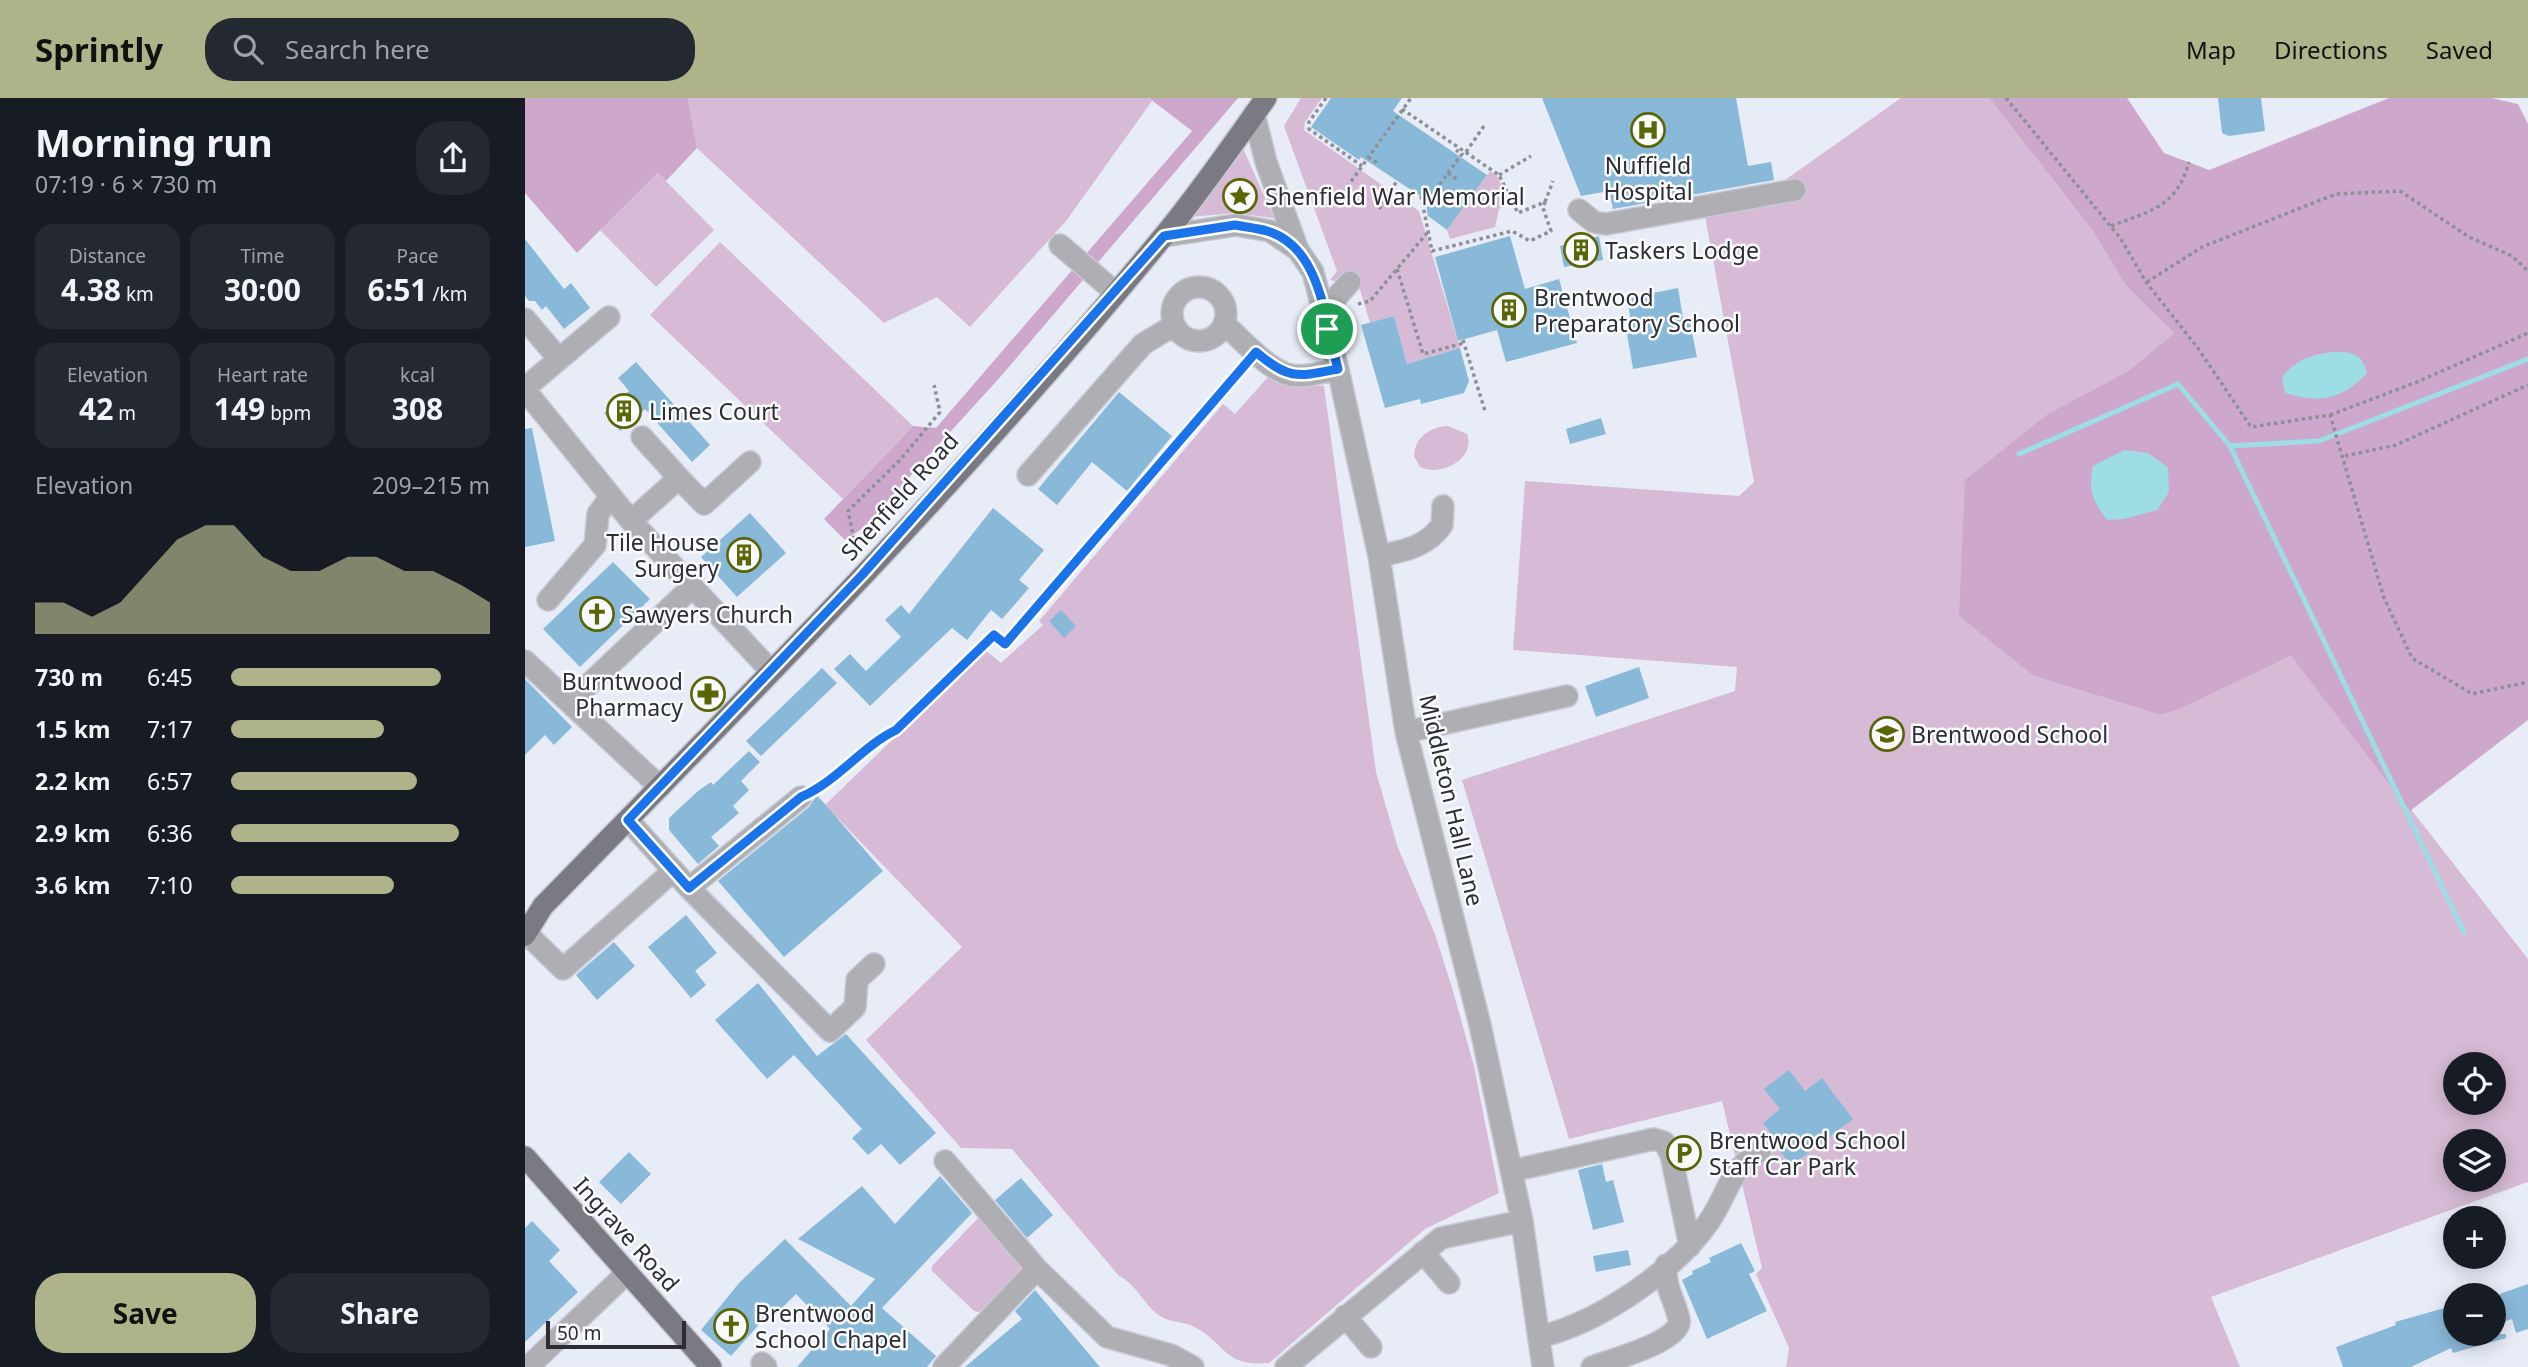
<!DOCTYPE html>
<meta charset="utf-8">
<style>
:root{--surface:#171b24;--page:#242831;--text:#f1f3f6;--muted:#9ea1a6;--accent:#aeb38a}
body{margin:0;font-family:"Noto Sans",sans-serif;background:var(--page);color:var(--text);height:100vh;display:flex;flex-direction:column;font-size:26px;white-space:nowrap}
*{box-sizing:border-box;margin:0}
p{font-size:23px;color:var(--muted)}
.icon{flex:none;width:38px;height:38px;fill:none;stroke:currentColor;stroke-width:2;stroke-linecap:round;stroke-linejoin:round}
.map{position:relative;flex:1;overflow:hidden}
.details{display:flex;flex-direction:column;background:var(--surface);width:525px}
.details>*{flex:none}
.tools{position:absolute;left:1918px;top:954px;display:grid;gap:14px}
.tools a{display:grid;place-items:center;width:63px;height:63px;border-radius:50%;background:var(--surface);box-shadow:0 4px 18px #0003;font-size:35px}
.scale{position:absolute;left:21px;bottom:18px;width:140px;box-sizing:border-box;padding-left:7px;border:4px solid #2c2e32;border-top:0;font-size:19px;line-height:24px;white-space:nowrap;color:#2c2e32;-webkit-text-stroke:5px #f8fafe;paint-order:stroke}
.pin{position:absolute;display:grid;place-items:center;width:60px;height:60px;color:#fff;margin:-30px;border:4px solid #fff;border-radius:50%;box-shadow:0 2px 7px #0007}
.round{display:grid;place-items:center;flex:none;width:74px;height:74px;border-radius:28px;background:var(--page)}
.summary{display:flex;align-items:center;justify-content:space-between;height:119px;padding:0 35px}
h1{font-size:38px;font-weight:700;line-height:52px}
.metrics{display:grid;grid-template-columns:repeat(3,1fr);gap:10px;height:119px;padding:7px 35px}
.metrics div{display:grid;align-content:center;border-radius:18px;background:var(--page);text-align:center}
.metrics b{font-size:30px;font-weight:700}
.metrics small{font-size:19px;font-weight:400}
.metrics p{font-size:19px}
.chart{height:196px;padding:14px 35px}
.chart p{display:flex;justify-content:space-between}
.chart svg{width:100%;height:126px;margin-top:7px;fill:var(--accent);opacity:.7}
.cta{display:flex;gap:14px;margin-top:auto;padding:14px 35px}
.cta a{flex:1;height:80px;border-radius:28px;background:var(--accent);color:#111;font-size:28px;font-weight:700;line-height:80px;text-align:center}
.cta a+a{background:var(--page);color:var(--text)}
ul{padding:0 35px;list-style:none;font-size:23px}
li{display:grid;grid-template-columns:112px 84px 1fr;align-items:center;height:52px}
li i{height:18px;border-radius:9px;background:var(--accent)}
header{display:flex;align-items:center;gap:42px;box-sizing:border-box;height:98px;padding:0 35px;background:var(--accent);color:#111}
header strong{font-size:33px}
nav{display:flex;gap:38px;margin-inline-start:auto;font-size:24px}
.search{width:490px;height:63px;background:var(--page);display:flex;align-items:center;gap:18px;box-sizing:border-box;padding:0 24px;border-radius:28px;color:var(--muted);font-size:26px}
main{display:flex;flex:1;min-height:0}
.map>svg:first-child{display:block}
</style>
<header>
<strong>Sprintly</strong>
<div class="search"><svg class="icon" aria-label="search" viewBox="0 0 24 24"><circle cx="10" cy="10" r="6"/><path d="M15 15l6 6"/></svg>Search here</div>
<nav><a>Map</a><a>Directions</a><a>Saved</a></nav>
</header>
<main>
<section class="details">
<div class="summary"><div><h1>Morning run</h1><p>07:19 · 6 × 730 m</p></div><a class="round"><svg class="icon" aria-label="share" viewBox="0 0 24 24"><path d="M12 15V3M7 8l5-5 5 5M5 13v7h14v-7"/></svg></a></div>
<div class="metrics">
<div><p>Distance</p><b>4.38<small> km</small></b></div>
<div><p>Time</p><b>30:00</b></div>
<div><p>Pace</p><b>6:51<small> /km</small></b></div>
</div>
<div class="metrics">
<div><p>Elevation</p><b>42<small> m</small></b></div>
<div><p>Heart rate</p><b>149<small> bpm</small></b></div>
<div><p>kcal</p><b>308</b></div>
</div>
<div class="chart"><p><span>Elevation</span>209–215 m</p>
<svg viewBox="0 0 160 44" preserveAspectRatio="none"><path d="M0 44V33L10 33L20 38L30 33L40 22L50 11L60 6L70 6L80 17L90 22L100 22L110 17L120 17L130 22L140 22L150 27L160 33V44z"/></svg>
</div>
<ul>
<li><b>730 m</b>6:45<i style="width:81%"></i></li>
<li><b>1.5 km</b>7:17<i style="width:59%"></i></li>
<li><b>2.2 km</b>6:57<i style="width:72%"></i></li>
<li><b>2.9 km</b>6:36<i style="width:88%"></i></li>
<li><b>3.6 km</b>7:10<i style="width:63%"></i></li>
</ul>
<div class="cta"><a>Save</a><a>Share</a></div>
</section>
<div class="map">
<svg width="2003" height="1269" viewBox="0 0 2003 1269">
<rect width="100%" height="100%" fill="#e8ecf7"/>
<path fill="#d7bbd6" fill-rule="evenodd" d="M 163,0 L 624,0 L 627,3 L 541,123 L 445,229 L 412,199 L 359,225 L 172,50 Z
M 776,0 L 797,0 L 780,24 L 779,32 L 894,113 L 935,250 L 882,266 L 869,218 L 845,225 L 834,188 L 805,182 L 812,173 L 759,28 Z
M 1376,0 L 1464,0 L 1567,132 L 1601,188 L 1649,235 L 1603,273 L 1524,315 L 1509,578 L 1635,617 L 1653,612 L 1766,558 L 2003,861 L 2003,1084 L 1686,1199 L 1715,1269 L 1261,1269 L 1264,1250 L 1231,1176 L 1237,1170 L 1197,1003 L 1044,1041 L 937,682 L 1210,593 L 1212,569 L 988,552 L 1000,383 L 1214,398 L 1229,384 L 1177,102 L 1250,89 ZM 1930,966 L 1969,966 L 1969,1004 L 1930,1004 ZM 1930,1043 L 1969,1043 L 1969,1082 L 1930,1082 Z
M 717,48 L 749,120 L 709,115 L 666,119 Z
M 965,73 L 972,78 L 986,105 L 974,111 L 970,129 L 925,141 L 922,132 Z
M 133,75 L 189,132 L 131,189 L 75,132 Z
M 195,144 L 388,328 L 318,401 L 125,217 Z
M 743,279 L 778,287 L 799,288 L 851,674 L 873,750 L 910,836 L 928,893 L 949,968 L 974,1095 L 900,1131 L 744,1265 C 700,1269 701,1247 673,1231 C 661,1223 646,1225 637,1219 C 619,1209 613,1187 594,1178 L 487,1051 L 436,1050 L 341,942 L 437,849 L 300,707 L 460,552 L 476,565 L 518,527 L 514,523 L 698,306 L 710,316 Z
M 923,328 L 942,336 C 951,362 915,379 895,369 L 889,358 C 890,339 905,329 923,328 Z
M 455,1118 L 503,1171 L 454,1214 L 449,1213 L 407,1173 L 407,1168 Z"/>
<path fill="#cea8cc" d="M 0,0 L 163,0 L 172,50 L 141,83 L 133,75 L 52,155 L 0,95 Z
M 624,0 L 713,0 L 477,277 L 338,430 L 320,442 L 299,421 L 388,328 L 411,330 L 667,33 Z
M 1464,0 L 1602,0 L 1639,55 L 1684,72 L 1864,0 L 1967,0 L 1993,6 L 2003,26 L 2003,622 L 1885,713 L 1766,558 L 1653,612 L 1635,617 L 1509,578 L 1434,518 L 1440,382 L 1524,315 L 1603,273 L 1649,235 L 1601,188 L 1567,132 Z"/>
<path fill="#9cdde6" d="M 1810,254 C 1829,254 1837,256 1842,275 C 1817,302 1793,306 1760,295 L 1757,279 C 1772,261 1787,256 1810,254 Z
M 1599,352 L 1623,355 L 1643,369 L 1644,394 L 1632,412 L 1599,421 L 1582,422 C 1567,402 1563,392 1568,368 Z"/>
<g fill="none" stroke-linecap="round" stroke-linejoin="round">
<path stroke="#9cdde6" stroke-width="5" d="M 1705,348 L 1794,343 L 2003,261
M 1494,356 L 1653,286 L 1705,348 L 1939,834"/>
</g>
<path fill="#89b9d8" d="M 806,0 L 877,0 L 868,13 L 962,77 L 922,132 L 903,118 L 900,101 L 836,59 L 834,62 L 786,29 Z
M 1017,0 L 1211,0 L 1223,68 L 1246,64 L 1249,82 L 1088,111 L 1084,93 L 1056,98 Z
M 1693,0 L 1736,0 L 1740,33 L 1704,38 L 1697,35 Z
M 985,138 L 1000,191 L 1034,181 L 1052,245 L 981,264 L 972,232 L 933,243 L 910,159 Z
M 1074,138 L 1078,162 L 1039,169 L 1035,148 Z
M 0,141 L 39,191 L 46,185 L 65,210 L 39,231 L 21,208 L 17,212 L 10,203 L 4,203 L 0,198 Z
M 1153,190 L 1159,226 L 1165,225 L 1172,259 L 1108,271 L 1102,236 L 1108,235 L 1102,200 Z
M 869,218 L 882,266 L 935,250 L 944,283 L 939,295 L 896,306 L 895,301 L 860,310 L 836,227 Z
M 111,264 L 185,347 L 167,364 L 120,311 L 95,333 L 79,315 L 104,293 L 93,280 Z
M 594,294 L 647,338 L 602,393 L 567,364 L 532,407 L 513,391 Z
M 1076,320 L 1081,336 L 1045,346 L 1041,331 Z
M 7,330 L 30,443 L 0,449 L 0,331 Z
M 468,410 L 519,452 L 494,482 L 504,490 L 477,521 L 466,512 L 442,542 L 427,530 L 345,608 L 309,571 L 325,556 L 341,573 L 376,539 L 360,522 L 376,507 L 384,516 Z
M 225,415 L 261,455 L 212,499 L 176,459 Z
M 88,464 L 125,501 L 55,569 L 18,531 Z
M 536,512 L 551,528 L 539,540 L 524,523 Z
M 1114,569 L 1124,600 L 1071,619 L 1060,588 Z
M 297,570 L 312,585 L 236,658 L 221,643 Z
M 0,581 L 47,629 L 29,647 L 20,637 L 0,657 Z
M 224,653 L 235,664 L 216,683 L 224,692 L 208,708 L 214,715 L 186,739 L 194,748 L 173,766 L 144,732 L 144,720 L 173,693 L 186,684 L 188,687 Z
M 292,697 L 358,773 L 259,859 L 193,783 L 284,709 Z
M 161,817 L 192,855 L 170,873 L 181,887 L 166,900 L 123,849 Z
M 89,844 L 110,868 L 72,902 L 51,877 Z
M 233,885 L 292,958 L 321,936 L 411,1035 L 375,1067 L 356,1046 L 343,1057 L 327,1040 L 337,1031 L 269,957 L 242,981 L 190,922 Z
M 1264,972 L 1280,993 L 1297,980 L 1328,1021 L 1267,1067 L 1243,1040 L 1247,1037 L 1238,1025 L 1255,1011 L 1239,991 Z
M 104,1054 L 126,1076 L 96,1106 L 74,1084 Z
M 1077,1066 L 1081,1084 L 1088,1082 L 1099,1124 L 1068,1132 L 1053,1072 Z
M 415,1078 L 447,1115 L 357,1210 L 411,1258 L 402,1269 L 272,1269 L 305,1231 L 271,1196 L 248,1219 L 244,1215 L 206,1258 L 176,1232 L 214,1185 L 260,1141 L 326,1208 L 350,1181 L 273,1141 L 337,1088 L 370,1126 Z
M 496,1080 L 528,1117 L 502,1140 L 470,1102 Z
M 7,1123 L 35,1152 L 24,1163 L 53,1194 L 0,1244 L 0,1130 Z
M 1216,1145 L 1230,1173 L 1224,1176 L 1242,1213 L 1182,1241 L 1157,1182 L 1168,1176 L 1167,1173 L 1186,1164 L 1184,1160 Z
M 1103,1152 L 1106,1167 L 1071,1174 L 1068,1158 Z
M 2003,1186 L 2003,1231 L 1991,1235 L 1987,1221 L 1969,1227 L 1969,1198 Z
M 510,1192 L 575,1269 L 440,1269 L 497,1221 L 490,1213 Z
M 1930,1207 L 1930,1236 L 1981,1236 L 1981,1240 L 1928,1255 L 1926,1250 L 1886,1269 L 1818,1269 L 1811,1249 L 1871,1227 L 1870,1224 Z"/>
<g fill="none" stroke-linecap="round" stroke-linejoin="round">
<g stroke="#c6cad4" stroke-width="24">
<path id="minor" d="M 729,16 L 741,64 L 773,152 L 788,174 L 813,271 L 854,458 L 881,634 L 955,927 L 997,1123 L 1018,1269
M 1054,112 L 1069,124 L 1081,126 L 1270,92
M 639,138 L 711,127 L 745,133 L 773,152
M 535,147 L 591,195
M647 216a27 27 0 1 1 54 0a27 27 0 1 1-54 0Z
M 796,206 L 808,203 L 825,184
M 0,221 L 34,261
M 700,227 C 718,242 739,268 762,276 C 777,281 798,274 813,271
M 0,290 L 84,219
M 0,292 L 106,423 L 246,573
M 503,377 L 618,246 L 648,228
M 154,380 L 179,406 L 225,364
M 106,423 L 154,380 L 117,339
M 854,458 C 878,453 902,449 917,427 L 918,408
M 23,502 L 70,447 L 73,416 L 86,398
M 0,563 L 135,689
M 60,590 L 166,490
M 881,634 L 1042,598
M 103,722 L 164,790 L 305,933 L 330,909 L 332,882 L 349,866
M 164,790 L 276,699
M 0,834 L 38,871 L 148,773
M 420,1063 L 512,1171 L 582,1239 L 646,1257 L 668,1269
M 986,1073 L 1129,1041 L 1139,1044 L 1146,1057 L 1165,1148
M 898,1154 L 924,1185
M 820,1218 L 846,1249
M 1014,1239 C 1073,1225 1147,1175 1183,1125 C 1204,1095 1202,1074 1235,1053
M 237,1265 L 241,1269
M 3,1269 L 102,1175
M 419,1269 L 512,1171
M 761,1269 L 916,1140 L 997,1123
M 1067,1269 C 1085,1262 1159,1243 1154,1221 C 1149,1200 1140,1191 1141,1167"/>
</g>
<g stroke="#c6cad4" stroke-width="24">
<path id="major" d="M 0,837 L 18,808 C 229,593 446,373 637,140 C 674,96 707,47 741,0
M 0,1059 L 186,1269"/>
</g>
<path stroke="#8d9098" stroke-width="3.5" stroke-dasharray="3.5 3.5" stroke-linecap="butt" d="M 801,0 L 784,24 L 784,31 L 837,68
M 1481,0 L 1596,141 L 1621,184 L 1672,249 L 1726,329 L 1805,317 L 1859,500 L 1887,560 L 1947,596 L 2003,584
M 877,11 L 974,77 L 993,115 L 1020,104 L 1028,83
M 941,54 L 959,28
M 843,59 L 854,66
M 923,75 L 933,82
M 974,77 L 1006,58
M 822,89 L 886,0
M 896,98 L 907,153 L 987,133 L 1005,143 L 1026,133 L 1018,110 L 1020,104
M 898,109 L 937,56 L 931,52
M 854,111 L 872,83
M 1586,128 C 1625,113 1652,109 1664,64
M 872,171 L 898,256 L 939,245
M 1622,184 L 1677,149 L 1811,96 L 1875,93 L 1944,139 L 1987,158 L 2003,173
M 833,206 L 845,203 L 903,134
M 938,242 L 960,313
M 1805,317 L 1892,284 L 2003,235
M 1820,358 L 1871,347 L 2003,287
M 332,455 L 323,413 L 376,361 L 415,314 L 409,287
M 294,691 L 355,640 L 371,632 L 469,537 L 480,546 L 718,270"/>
<use href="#minor" stroke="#afaeb2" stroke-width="21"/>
<use href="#major" stroke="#7b7982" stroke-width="21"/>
</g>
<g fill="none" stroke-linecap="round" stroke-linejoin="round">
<g stroke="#fff" stroke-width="14">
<path id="route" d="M 710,127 C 721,129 732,130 742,133 C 797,149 800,225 813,271 C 772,279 764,282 731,254 L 480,546 L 469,537 L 371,632 C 336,649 313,683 276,699 L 164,790 L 103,722 L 337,477 L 639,138 Z"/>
</g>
<use href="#route" stroke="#1a73e8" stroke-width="9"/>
</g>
<defs>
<g id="hospital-ring" transform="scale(1.75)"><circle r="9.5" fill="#f8fafe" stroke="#5c6506" stroke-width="1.5"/><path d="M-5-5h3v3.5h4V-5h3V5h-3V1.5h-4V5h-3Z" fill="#5c6506"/></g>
<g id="sight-ring" transform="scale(1.75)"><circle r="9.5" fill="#f8fafe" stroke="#5c6506" stroke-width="1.5"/><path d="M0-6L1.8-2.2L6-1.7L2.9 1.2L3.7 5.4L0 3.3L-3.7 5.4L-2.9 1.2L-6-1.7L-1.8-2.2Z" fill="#5c6506"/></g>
<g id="building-ring" transform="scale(1.75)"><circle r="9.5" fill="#f8fafe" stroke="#5c6506" stroke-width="1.5"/><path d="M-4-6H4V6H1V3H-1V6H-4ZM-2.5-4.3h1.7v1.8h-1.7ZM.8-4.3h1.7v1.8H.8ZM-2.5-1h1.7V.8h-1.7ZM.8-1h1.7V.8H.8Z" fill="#5c6506"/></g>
<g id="church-ring" transform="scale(1.75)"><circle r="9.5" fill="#f8fafe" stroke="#5c6506" stroke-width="1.5"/><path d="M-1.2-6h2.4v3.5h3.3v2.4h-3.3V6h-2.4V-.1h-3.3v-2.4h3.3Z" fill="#5c6506"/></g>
<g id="pharmacy-ring" transform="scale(1.75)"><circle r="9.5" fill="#f8fafe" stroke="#5c6506" stroke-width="1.5"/><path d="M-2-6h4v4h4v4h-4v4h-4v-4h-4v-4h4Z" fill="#5c6506"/></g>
<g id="school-ring" transform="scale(1.75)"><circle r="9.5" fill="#f8fafe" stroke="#5c6506" stroke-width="1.5"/><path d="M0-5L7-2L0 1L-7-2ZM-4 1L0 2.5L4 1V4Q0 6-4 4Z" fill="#5c6506"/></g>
<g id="parking-ring" transform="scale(1.75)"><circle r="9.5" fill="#f8fafe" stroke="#5c6506" stroke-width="1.5"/><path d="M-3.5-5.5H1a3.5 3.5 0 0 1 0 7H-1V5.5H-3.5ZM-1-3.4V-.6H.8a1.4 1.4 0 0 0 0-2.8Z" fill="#5c6506"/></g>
</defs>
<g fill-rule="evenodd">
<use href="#hospital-ring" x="1123" y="32"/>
<use href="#sight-ring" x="715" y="98"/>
<use href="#building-ring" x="1056" y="152"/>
<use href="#building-ring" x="984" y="212"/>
<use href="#building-ring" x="99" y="313"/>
<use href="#building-ring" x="219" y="457"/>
<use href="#church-ring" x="72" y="516"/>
<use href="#pharmacy-ring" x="183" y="596"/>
<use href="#school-ring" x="1362" y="636"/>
<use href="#parking-ring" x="1159" y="1055"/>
<use href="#church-ring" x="206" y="1228"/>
</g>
<g text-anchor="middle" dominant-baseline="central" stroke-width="5" stroke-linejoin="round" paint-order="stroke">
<g font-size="23" fill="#2c2e32" stroke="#f8fafe" text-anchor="start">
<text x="1123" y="67" text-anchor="middle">Nuffield<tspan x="1123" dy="26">Hospital</tspan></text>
<text x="740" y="98">Shenfield War Memorial</text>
<text x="1080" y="152">Taskers Lodge</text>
<text x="1009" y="199">Brentwood<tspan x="1009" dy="26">Preparatory School</tspan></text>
<text x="124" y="313">Limes Court</text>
<text x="194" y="444" text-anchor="end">Tile House<tspan x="194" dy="26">Surgery</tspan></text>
<text x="96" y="516">Sawyers Church</text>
<text x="158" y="583" text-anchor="end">Burntwood<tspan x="158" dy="26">Pharmacy</tspan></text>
<text x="1386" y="636">Brentwood School</text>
<text x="1184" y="1042">Brentwood School<tspan x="1184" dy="26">Staff Car Park</tspan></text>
<text x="230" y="1215">Brentwood<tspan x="230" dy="26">School Chapel</tspan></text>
</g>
<g font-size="23" fill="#2c2e32" stroke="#f8fafe">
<text transform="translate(374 398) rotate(-48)">Shenfield Road</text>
<text transform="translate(927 702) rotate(77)">Middleton Hall Lane</text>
<text transform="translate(102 1136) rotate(48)">Ingrave Road</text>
</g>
</g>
</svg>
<div class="tools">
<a><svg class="icon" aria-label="locate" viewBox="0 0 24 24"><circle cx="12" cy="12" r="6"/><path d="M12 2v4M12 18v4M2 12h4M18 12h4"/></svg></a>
<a><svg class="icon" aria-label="layers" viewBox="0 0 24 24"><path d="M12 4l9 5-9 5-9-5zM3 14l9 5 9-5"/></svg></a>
<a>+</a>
<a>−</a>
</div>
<div class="scale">50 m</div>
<div class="pin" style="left:802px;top:231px;background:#1e9e55"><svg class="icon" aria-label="arrive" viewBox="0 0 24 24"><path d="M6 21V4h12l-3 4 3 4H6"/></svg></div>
</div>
</main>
